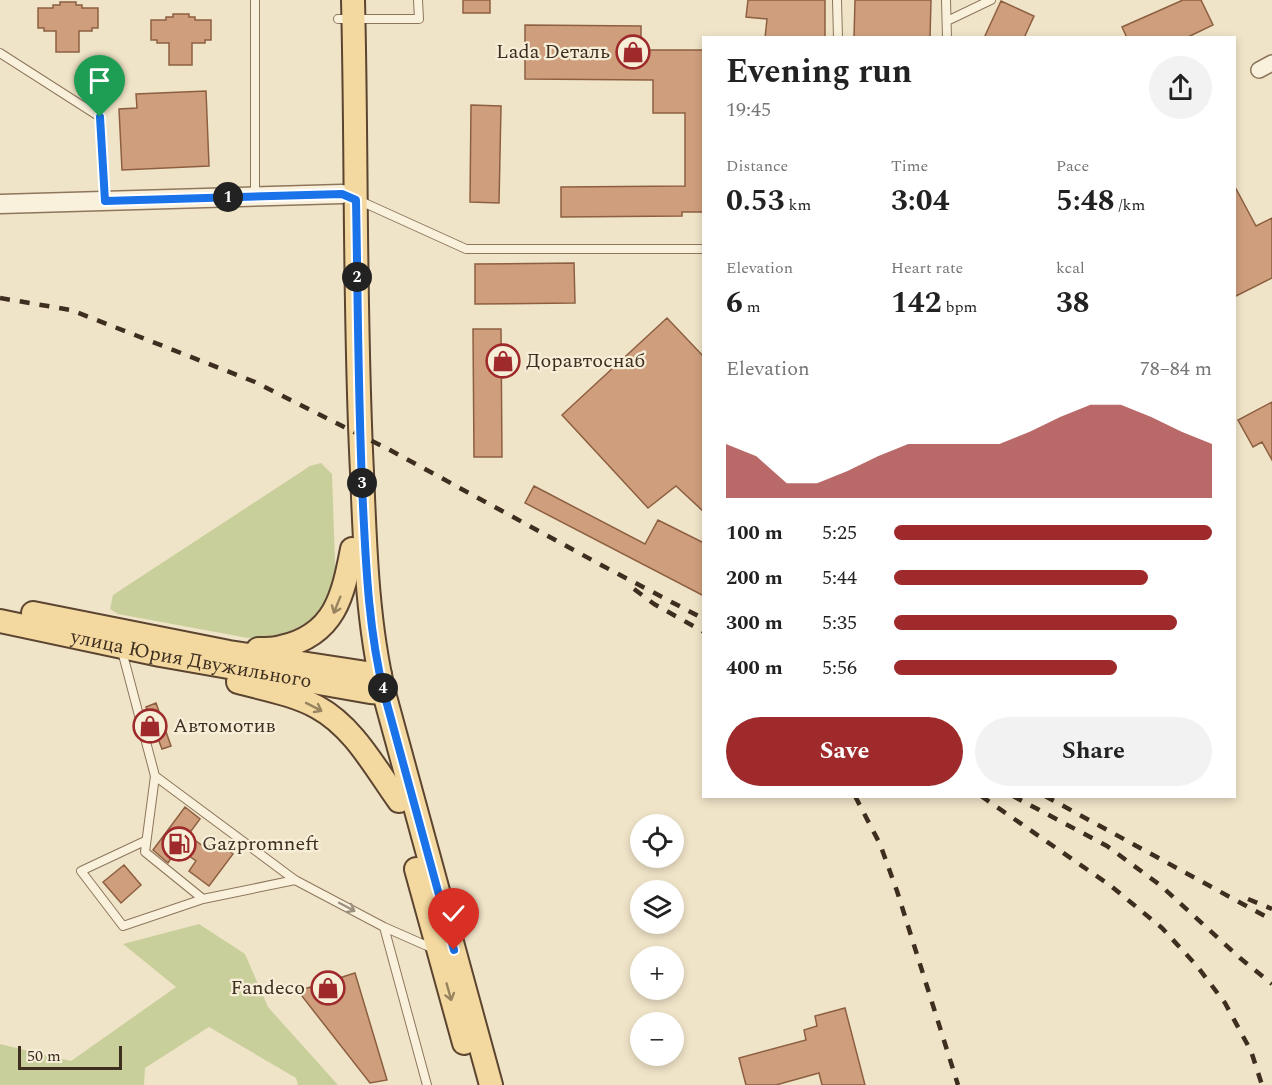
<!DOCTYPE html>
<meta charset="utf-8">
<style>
:root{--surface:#fff;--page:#f2f2f2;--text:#222;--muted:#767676;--accent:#9e2a2b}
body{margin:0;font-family:Spectral,serif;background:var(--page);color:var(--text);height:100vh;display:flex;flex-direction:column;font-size:22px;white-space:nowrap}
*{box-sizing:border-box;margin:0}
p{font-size:20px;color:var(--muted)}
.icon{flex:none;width:33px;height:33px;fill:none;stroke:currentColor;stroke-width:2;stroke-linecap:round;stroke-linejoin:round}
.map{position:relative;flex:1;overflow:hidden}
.sheet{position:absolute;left:702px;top:36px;width:534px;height:762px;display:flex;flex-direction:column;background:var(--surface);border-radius:0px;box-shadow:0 3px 9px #0003}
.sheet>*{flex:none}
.tools{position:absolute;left:630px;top:814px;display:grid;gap:12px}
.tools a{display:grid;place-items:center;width:54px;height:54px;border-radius:50%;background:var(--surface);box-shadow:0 3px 9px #0003;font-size:30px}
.scale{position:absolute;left:18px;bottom:15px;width:104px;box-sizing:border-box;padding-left:6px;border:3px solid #3d2e20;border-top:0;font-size:16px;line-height:21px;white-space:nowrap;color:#3d2e20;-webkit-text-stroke:4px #f7eed8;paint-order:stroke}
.pin{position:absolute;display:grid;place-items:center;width:51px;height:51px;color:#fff;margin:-62px -26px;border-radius:50% 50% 50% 0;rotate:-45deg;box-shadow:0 0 6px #0007}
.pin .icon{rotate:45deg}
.km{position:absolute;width:30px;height:30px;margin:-15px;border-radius:50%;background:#222;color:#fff;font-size:16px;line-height:30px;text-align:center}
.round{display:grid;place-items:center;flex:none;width:63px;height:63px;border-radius:32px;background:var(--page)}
.head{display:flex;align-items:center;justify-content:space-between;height:102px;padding:0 24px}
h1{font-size:33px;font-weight:700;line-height:45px}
.stats{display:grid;grid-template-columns:repeat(3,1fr);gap:9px;height:102px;padding:6px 24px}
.stats div{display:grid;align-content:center}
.stats b{font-size:30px;font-weight:700}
.stats small{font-size:16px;font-weight:400}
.stats p{font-size:16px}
.chart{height:168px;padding:12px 24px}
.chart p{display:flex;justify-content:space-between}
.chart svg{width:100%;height:108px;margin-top:6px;fill:var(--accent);opacity:.7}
.action{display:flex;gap:12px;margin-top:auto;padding:12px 24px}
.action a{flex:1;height:69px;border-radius:36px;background:var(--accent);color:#fff;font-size:24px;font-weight:700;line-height:69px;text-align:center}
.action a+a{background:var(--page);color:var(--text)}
ul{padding:0 24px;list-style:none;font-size:20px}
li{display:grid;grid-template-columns:96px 72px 1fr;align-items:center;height:45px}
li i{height:15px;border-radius:8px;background:var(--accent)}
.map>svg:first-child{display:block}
</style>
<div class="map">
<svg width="1272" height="1085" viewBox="0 0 1272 1085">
<rect width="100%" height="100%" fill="#f0e4c8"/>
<path fill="#c9cf9b" d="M 321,463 L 332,474 L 336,592 L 325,610 L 307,623 L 282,635 L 248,638 L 118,614 L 110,609 L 113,595 L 310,466 Z
M 199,924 L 245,954 L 268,1007 L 338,1085 L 298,1085 L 296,1078 L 209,1027 L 145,1068 L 144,1085 L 0,1085 L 0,1044 L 71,1061 L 176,987 L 123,944 Z"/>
<path fill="#cf9f7d" stroke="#8d5f41" stroke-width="1.5" d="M 463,0 L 490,0 L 490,13 L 463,13 Z
M 748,0 L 825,0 L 825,38 L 765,38 L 767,19 L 746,17 Z
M 855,0 L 931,0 L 930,38 L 854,38 Z
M 1183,0 L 1201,0 L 1213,25 L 1186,38 L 1127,38 L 1122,27 Z
M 1001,1 L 1034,16 L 1024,38 L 984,38 Z
M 60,2 L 76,2 L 76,5 L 82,5 L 82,8 L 98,8 L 98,28 L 92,28 L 92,31 L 79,31 L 79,52 L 56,52 L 56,31 L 44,31 L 44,28 L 38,28 L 38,8 L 53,8 L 53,5 L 60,5 Z
M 173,14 L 189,14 L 189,17 L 195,17 L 195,20 L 211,20 L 211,40 L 205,40 L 205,43 L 192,43 L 192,65 L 169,65 L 169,43 L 157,43 L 157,40 L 151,40 L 151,20 L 166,20 L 166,17 L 173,17 Z
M 525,25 L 641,26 L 641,50 L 704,50 L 704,212 L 682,212 L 682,216 L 561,217 L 561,187 L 685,186 L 685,113 L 653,113 L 653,80 L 525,79 Z
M 206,91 L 209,166 L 122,170 L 119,109 L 137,108 L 136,94 Z
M 471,105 L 501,106 L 499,203 L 470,202 Z
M 1234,185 L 1256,226 L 1272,218 L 1272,278 L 1234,297 Z
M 574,263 L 575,303 L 475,304 L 475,264 Z
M 667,318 L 704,357 L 704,512 L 676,486 L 648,508 L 562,415 Z
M 473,329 L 501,329 L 502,457 L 474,457 Z
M 1272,402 L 1272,460 L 1262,442 L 1253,447 L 1238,420 Z
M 534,486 L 645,544 L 658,520 L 704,543 L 704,596 L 525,503 Z
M 156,703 L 171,746 L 162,749 L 146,707 Z
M 185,807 L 200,819 L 188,835 L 207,849 L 214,840 L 233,854 L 209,886 L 189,871 L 196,861 L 178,848 L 168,863 L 153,850 Z
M 124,865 L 141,885 L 121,903 L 103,882 Z
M 355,973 L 387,1080 L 370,1083 L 298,991 Z
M 845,1008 L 865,1085 L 822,1085 L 819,1073 L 776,1085 L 746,1085 L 739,1058 L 806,1040 L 804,1030 L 817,1026 L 815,1016 Z"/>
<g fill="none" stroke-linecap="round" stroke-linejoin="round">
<g stroke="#8d765c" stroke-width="10">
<path id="service" d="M 255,0 L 255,196
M 837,0 L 838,38
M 946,0 L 947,38
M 338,19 L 419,19 L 418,0
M 947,21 L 991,0
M 0,53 L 100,117 L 105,201
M 358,200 L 466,249 L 704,249
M 122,651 L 155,776 L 295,880 L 384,927 L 434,949
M 155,776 L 145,852 L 203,899 L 295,880
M 145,841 L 81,871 L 123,926 L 203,899
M 384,927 L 427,1085"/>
</g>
<g stroke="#8d765c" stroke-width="18">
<path id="minor" d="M 1259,70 L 1272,63"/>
</g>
<g stroke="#8d765c" stroke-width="21">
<path id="tertiary" d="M 0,204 L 342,194"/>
</g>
<g stroke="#5b4430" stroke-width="26">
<g id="primary">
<path d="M 353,0 C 357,157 354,315 362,472 C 365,545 367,622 384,693 L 491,1085"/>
<path d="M 33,613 L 229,652 L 380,675"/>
<path id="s1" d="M 0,621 L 160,655 L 370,692 L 384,693"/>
<path d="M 258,649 C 266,649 274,649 281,647 C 335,635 343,596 352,549"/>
<path d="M 238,682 C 264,689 293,694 317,707 C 354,727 375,768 399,801"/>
<path d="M 416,869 L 464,1043"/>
</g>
</g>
<use href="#service" stroke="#faf1dc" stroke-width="8"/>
<use href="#minor" stroke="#faf1dc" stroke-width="15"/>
<use href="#tertiary" stroke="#faf1dc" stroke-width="18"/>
<use href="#primary" stroke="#f3d9a0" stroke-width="22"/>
<path stroke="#3d2e20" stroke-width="4.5" stroke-dasharray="10 10" stroke-linecap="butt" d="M 0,298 L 71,310 L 255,382 L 390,450 L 603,566 L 704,619
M 634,589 L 654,604 L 704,632
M 855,796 L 880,844 L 897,891 L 958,1085
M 981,796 L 1111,886 L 1162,928 L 1197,966 L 1225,1003 L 1251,1051 L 1262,1085
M 1013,796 L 1107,846 L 1160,885 L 1240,958 L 1272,984
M 1045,796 L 1272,920
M 1248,899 L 1272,909"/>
</g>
<defs><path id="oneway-shaft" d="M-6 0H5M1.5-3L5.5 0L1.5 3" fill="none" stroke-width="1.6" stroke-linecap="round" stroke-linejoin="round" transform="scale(1.5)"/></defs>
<g stroke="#988460">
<use href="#oneway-shaft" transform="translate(337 605) rotate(112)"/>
<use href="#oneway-shaft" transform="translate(314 707) rotate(27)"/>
<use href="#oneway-shaft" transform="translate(449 992) rotate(74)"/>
</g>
<use stroke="#9c907e" href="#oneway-shaft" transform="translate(347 907) rotate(28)"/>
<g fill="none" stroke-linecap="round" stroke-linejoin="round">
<g stroke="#fff" stroke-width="12">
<path id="route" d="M 100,117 L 105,201 L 342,194 L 356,200 C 358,302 358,404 363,506 C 366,568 369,633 384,693 L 454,950"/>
</g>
<use href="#route" stroke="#1a73e8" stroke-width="8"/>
</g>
<defs>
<g id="shop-ring" transform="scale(1.725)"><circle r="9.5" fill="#f7eed8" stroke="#9e2a2b" stroke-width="1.5"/><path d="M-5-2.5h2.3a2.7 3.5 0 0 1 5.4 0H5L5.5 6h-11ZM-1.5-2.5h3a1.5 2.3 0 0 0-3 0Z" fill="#9e2a2b"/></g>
<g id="fuel-ring" transform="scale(1.725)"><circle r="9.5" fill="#f7eed8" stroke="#9e2a2b" stroke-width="1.5"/><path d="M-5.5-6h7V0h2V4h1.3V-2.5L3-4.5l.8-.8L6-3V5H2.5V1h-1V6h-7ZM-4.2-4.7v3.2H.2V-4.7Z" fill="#9e2a2b"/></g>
</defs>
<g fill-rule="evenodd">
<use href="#shop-ring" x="633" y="52"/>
<use href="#shop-ring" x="503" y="361"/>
<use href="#shop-ring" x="150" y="726"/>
<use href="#fuel-ring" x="179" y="844"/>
<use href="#shop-ring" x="328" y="988"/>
</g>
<g text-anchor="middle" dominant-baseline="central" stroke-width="4.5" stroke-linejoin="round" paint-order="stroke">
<g font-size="20" fill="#3d2e20" stroke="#f7eed8" text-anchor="start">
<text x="610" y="52" text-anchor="end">Lada Dеталь</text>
<text x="526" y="361">Доравтоснаб</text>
<text x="173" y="726">Автомотив</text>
<text x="202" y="844">Gazpromneft</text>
<text x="305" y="988" text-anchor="end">Fandeco</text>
</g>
<g font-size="20" fill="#3d2e20" stroke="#f7eed8">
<text stroke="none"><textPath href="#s1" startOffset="195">улица Юрия Двужильного</textPath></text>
</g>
</g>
</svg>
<div class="tools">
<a><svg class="icon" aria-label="locate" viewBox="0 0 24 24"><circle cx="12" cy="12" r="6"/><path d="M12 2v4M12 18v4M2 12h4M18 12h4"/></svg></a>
<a><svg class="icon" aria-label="layers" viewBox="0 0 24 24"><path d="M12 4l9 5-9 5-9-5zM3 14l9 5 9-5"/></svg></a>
<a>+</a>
<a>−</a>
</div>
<div class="scale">50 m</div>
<div class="pin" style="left:100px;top:117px;background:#1e9e55"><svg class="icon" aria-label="arrive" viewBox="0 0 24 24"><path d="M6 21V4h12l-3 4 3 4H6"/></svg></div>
<div class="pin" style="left:454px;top:950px;background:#d93025"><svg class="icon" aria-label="check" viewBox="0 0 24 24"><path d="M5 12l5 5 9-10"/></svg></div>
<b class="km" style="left:228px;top:197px">1</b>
<b class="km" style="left:357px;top:277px">2</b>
<b class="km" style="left:362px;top:483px">3</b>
<b class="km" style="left:383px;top:688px">4</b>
<section class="sheet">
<div class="head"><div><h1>Evening run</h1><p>19:45</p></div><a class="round"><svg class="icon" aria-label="share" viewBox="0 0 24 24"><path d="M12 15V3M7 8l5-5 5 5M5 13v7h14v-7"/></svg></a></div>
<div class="stats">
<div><p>Distance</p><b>0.53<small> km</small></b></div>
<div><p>Time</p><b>3:04</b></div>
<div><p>Pace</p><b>5:48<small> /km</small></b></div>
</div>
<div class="stats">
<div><p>Elevation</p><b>6<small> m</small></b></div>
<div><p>Heart rate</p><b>142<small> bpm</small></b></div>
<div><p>kcal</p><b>38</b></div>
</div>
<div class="chart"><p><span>Elevation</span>78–84 m</p>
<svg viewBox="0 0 160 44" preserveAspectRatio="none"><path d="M0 44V22L10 27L20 38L30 38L40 33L50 27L60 22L70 22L80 22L90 22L100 17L110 11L120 6L130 6L140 11L150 17L160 22V44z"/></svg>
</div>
<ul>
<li><b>100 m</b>5:25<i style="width:100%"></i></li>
<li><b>200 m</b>5:44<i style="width:80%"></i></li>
<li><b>300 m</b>5:35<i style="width:89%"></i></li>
<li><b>400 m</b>5:56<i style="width:70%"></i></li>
</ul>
<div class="action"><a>Save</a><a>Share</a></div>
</section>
</div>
